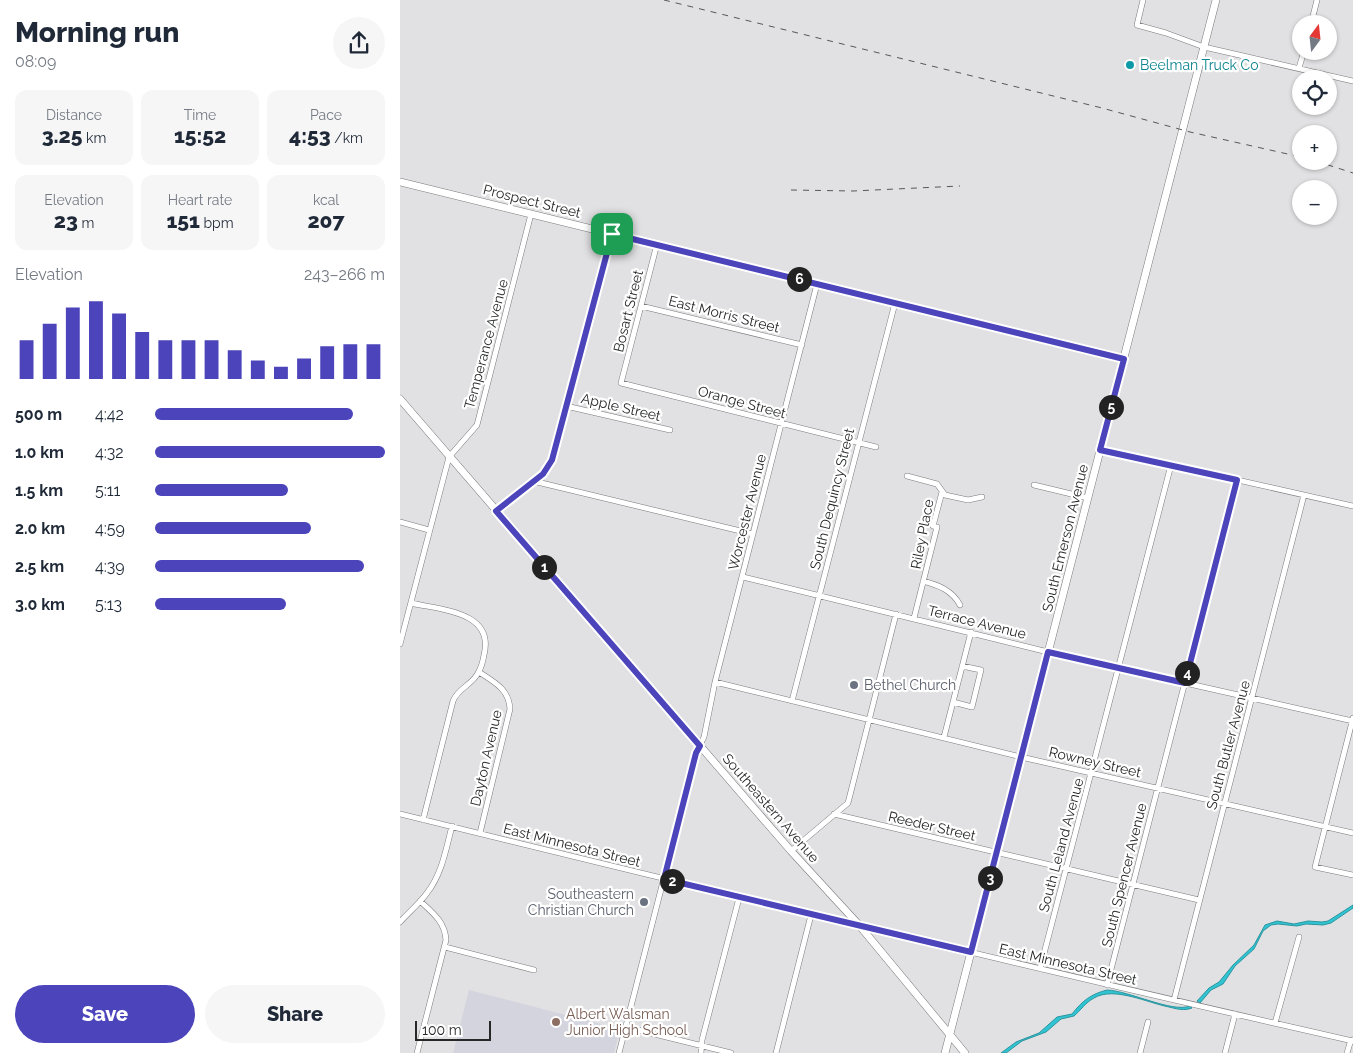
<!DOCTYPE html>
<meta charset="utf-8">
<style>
:root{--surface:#fff;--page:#f6f6f7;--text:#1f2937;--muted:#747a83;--accent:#4c44bb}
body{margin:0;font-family:Raleway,sans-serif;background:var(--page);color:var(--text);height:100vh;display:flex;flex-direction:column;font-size:19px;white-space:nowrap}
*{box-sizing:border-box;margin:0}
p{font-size:16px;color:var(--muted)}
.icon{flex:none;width:28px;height:28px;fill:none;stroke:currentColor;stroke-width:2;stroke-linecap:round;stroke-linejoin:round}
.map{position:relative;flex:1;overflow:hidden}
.sheet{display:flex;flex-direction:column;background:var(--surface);width:400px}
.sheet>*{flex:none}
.needle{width:32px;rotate:15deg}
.fabs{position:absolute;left:892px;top:15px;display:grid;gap:10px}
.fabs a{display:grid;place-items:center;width:45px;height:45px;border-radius:50%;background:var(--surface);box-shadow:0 1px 4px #0004;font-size:25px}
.scale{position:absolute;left:15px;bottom:12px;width:76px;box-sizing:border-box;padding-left:5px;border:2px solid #262727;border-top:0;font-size:14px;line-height:18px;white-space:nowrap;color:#262727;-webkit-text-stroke:4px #fff;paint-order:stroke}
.pin{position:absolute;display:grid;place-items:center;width:42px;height:42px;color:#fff;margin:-21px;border-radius:10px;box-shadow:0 2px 8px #0006}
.km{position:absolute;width:25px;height:25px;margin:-12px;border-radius:50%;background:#222;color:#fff;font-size:14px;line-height:25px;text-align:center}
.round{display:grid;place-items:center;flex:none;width:52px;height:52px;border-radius:26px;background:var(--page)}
.summary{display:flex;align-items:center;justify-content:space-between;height:85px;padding:0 15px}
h1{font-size:28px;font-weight:800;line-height:38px}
.figures{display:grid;grid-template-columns:repeat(3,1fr);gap:8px;height:85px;padding:5px 15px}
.figures div{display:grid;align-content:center;border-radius:12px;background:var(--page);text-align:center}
.figures b{font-size:21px;font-weight:800}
.figures small{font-size:14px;font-weight:400}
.figures p{font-size:14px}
.chart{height:140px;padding:10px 15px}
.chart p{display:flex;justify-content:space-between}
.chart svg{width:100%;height:90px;margin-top:5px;stroke:var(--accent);stroke-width:6}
.primary-button{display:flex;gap:10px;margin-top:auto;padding:10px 15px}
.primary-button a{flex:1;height:58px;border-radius:30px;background:var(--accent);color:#fff;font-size:20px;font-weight:800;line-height:58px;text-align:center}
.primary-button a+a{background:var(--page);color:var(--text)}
ul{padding:0 15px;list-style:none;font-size:16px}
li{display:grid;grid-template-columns:80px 60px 1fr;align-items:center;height:38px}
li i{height:12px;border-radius:6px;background:var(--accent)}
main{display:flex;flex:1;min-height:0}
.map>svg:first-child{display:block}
</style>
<main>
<section class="sheet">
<div class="summary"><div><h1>Morning run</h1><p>08:09</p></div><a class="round"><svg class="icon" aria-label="share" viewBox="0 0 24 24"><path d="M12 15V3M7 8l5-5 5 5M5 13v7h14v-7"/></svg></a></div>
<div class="figures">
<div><p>Distance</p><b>3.25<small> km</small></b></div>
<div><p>Time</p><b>15:52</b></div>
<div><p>Pace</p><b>4:53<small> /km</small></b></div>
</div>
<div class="figures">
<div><p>Elevation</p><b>23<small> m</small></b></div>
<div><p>Heart rate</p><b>151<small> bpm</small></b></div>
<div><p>kcal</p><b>207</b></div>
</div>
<div class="chart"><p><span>Elevation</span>243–266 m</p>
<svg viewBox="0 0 160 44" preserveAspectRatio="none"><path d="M5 44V25M15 44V17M25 44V9M35 44V6M45 44V12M55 44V21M65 44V25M75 44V25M85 44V25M95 44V30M105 44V35M115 44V38M125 44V34M135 44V28M145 44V27M155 44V27"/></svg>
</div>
<ul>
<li><b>500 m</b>4:42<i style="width:86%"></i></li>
<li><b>1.0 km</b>4:32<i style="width:100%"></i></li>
<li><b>1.5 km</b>5:11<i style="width:58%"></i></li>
<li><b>2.0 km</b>4:59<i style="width:68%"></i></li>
<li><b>2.5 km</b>4:39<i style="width:91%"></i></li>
<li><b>3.0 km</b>5:13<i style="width:57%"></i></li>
</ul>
<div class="primary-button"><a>Save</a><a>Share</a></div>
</section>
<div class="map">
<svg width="953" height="1053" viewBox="0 0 953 1053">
<rect width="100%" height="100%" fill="#e1e1e3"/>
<path fill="#d4d4de" d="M 69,990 L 220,1029 L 214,1053 L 53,1053 Z"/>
<path fill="#30c4d2" stroke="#2d959f" d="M 953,905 L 953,908 L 931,923 L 923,925 L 906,924 L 897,926 L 878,924 L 871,925 L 863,931 L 854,949 L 835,966 L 823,984 L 811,990 L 800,1003 L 797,1001 L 809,988 L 819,982 L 833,965 L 854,945 L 865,925 L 877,921 L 894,924 L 908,921 L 922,922 L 928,921 Z
M 707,990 C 730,991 772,1013 790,1006 L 792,1008 C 784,1011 777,1009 769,1007 C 748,1003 714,986 694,998 C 685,1003 681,1010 674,1016 L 661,1019 L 646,1032 L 622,1041 L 606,1053 L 601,1053 L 616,1042 L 639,1033 L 657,1017 L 672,1014 C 682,1001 691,994 707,990 Z"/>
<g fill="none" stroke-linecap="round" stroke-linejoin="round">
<g stroke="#7a7a7d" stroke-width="6">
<path id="minor" d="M 743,0 L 737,25 L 766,33 L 804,47 L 953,81
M 911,24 L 917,0
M 899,68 L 904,51
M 257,244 L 221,383 L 476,447
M 241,306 L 402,345
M 166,406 L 270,430
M 700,449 L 953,506
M 507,476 L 537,484 L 545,495 L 568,500 L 582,497
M 133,481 L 353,534
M 634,485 L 688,498
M 96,511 L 143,474 L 152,460 L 212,234
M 0,522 L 29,530
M 343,577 L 648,652 L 953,721
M 523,581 C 538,585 552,590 560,605
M 11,603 C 40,610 95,611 84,655 C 83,661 81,668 78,673 C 72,685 58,688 53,701 L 23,820
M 514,618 L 537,527 L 533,526 L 542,492
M 0,644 L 49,457 L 77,425 L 131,214
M 79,672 C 94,682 109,689 110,709 L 80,833
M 315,682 L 621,757 L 953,833
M 392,701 L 495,303
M 553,702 L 572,707 L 581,670 L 562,666
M 953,718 L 915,867 L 953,875
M 544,737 L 571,632
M 0,814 C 317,892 634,969 953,1041
M 434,814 L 799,900
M 391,851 L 448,803 L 496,614
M 0,922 C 9,912 19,904 27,893 C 42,874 46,849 52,826
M 45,947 L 134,970
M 640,969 L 771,465
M 707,985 L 837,480
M 774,1000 L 904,495
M 875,1023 L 899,937
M 226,1027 L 331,1053
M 17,1053 L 46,940 C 45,922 33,913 20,901
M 219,1053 L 296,753 L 304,737 L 315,682 L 417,284
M 301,1053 L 302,1040 L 339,898
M 376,1053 L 411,915
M 740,1053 L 748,1022
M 825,1053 L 835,1014
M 947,1053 L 950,1043 L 953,1040"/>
</g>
<g stroke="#7a7a7d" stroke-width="8">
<path id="major" d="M 0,182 L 723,359
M 0,399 L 391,851 L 459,925 L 565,1053
M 545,1053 L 816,0"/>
</g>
<use href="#minor" stroke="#fff" stroke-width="5"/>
<use href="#major" stroke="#fff" stroke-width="7"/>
<path stroke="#565757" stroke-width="1" stroke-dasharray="6 6" stroke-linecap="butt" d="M 264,0 L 702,108 L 790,132 L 901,157
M 916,161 L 953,173
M 391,190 L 453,191 L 560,186"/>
</g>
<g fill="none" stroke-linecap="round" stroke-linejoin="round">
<g stroke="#fff" stroke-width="10">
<path id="route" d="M 212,234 L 724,359 L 700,450 L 837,480 L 785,683 L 648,652 L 571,952 L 264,879 L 296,753 L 300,746 L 96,511 L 143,474 L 152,460 Z"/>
</g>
<use href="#route" stroke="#4c44bb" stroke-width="6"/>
</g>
<circle fill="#0f9aa8" stroke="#fff" stroke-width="2" cx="730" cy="65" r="5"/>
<g fill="#6b7280" stroke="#fff" stroke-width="2">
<circle cx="454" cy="685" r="5"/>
<circle cx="244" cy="902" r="5"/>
</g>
<circle fill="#8d6e63" stroke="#fff" stroke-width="2" cx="156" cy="1022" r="5"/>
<g text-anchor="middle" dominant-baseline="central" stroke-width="4.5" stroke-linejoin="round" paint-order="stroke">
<g font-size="14" fill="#0d838f" stroke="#fff" text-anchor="start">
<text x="740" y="65">Beelman Truck Co</text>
</g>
<g font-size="14" fill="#262727" stroke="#fff">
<text transform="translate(132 201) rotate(14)">Prospect Street</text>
<text transform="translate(228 311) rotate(-76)">Bosart Street</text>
<text transform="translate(324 314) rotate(14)">East Morris Street</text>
<text transform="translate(86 344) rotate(-75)">Temperance Avenue</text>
<text transform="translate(342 402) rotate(15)">Orange Street</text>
<text transform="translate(221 407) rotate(13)">Apple Street</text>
<text transform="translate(432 499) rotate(-76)">South Dequincy Street</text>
<text transform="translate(347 512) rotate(-76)">Worcester Avenue</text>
<text transform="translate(522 534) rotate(-79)">Riley Place</text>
<text transform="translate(665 538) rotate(-76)">South Emerson Avenue</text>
<text transform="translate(577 622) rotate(14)">Terrace Avenue</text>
<text transform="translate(828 745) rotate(-75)">South Butler Avenue</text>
<text transform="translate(86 758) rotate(-77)">Dayton Avenue</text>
<text transform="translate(695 762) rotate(13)">Rowney Street</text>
<text transform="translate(371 808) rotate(49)">Southeastern Avenue</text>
<text transform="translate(532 826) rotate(13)">Reeder Street</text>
<text transform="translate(172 845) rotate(14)">East Minnesota Street</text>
<text transform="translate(661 845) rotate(-75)">South Leland Avenue</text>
<text transform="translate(724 875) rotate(-76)">South Spencer Avenue</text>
<text transform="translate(668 964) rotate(13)">East Minnesota Street</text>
</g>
<g font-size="14" fill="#5b616d" stroke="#fff" text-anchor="start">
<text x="464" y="685">Bethel Church</text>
<text x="234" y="894" text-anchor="end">Southeastern<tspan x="234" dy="16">Christian Church</tspan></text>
</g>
<g font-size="14" fill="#785e54" stroke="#fff" text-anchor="start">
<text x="166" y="1014">Albert Walsman<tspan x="166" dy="16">Junior High School</tspan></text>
</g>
</g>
</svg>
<div class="fabs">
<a><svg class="needle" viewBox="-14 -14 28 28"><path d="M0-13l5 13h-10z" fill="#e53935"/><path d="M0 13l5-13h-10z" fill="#747a83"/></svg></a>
<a><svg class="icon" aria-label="locate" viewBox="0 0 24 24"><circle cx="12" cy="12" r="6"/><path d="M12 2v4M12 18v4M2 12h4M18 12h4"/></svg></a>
<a>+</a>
<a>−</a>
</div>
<div class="scale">100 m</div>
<div class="pin" style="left:212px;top:234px;background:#1e9e55"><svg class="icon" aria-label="arrive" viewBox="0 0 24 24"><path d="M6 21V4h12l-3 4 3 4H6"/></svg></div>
<b class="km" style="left:144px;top:567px">1</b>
<b class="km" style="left:272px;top:881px">2</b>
<b class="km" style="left:590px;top:878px">3</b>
<b class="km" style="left:787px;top:673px">4</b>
<b class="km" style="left:711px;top:407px">5</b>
<b class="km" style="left:399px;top:279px">6</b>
</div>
</main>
